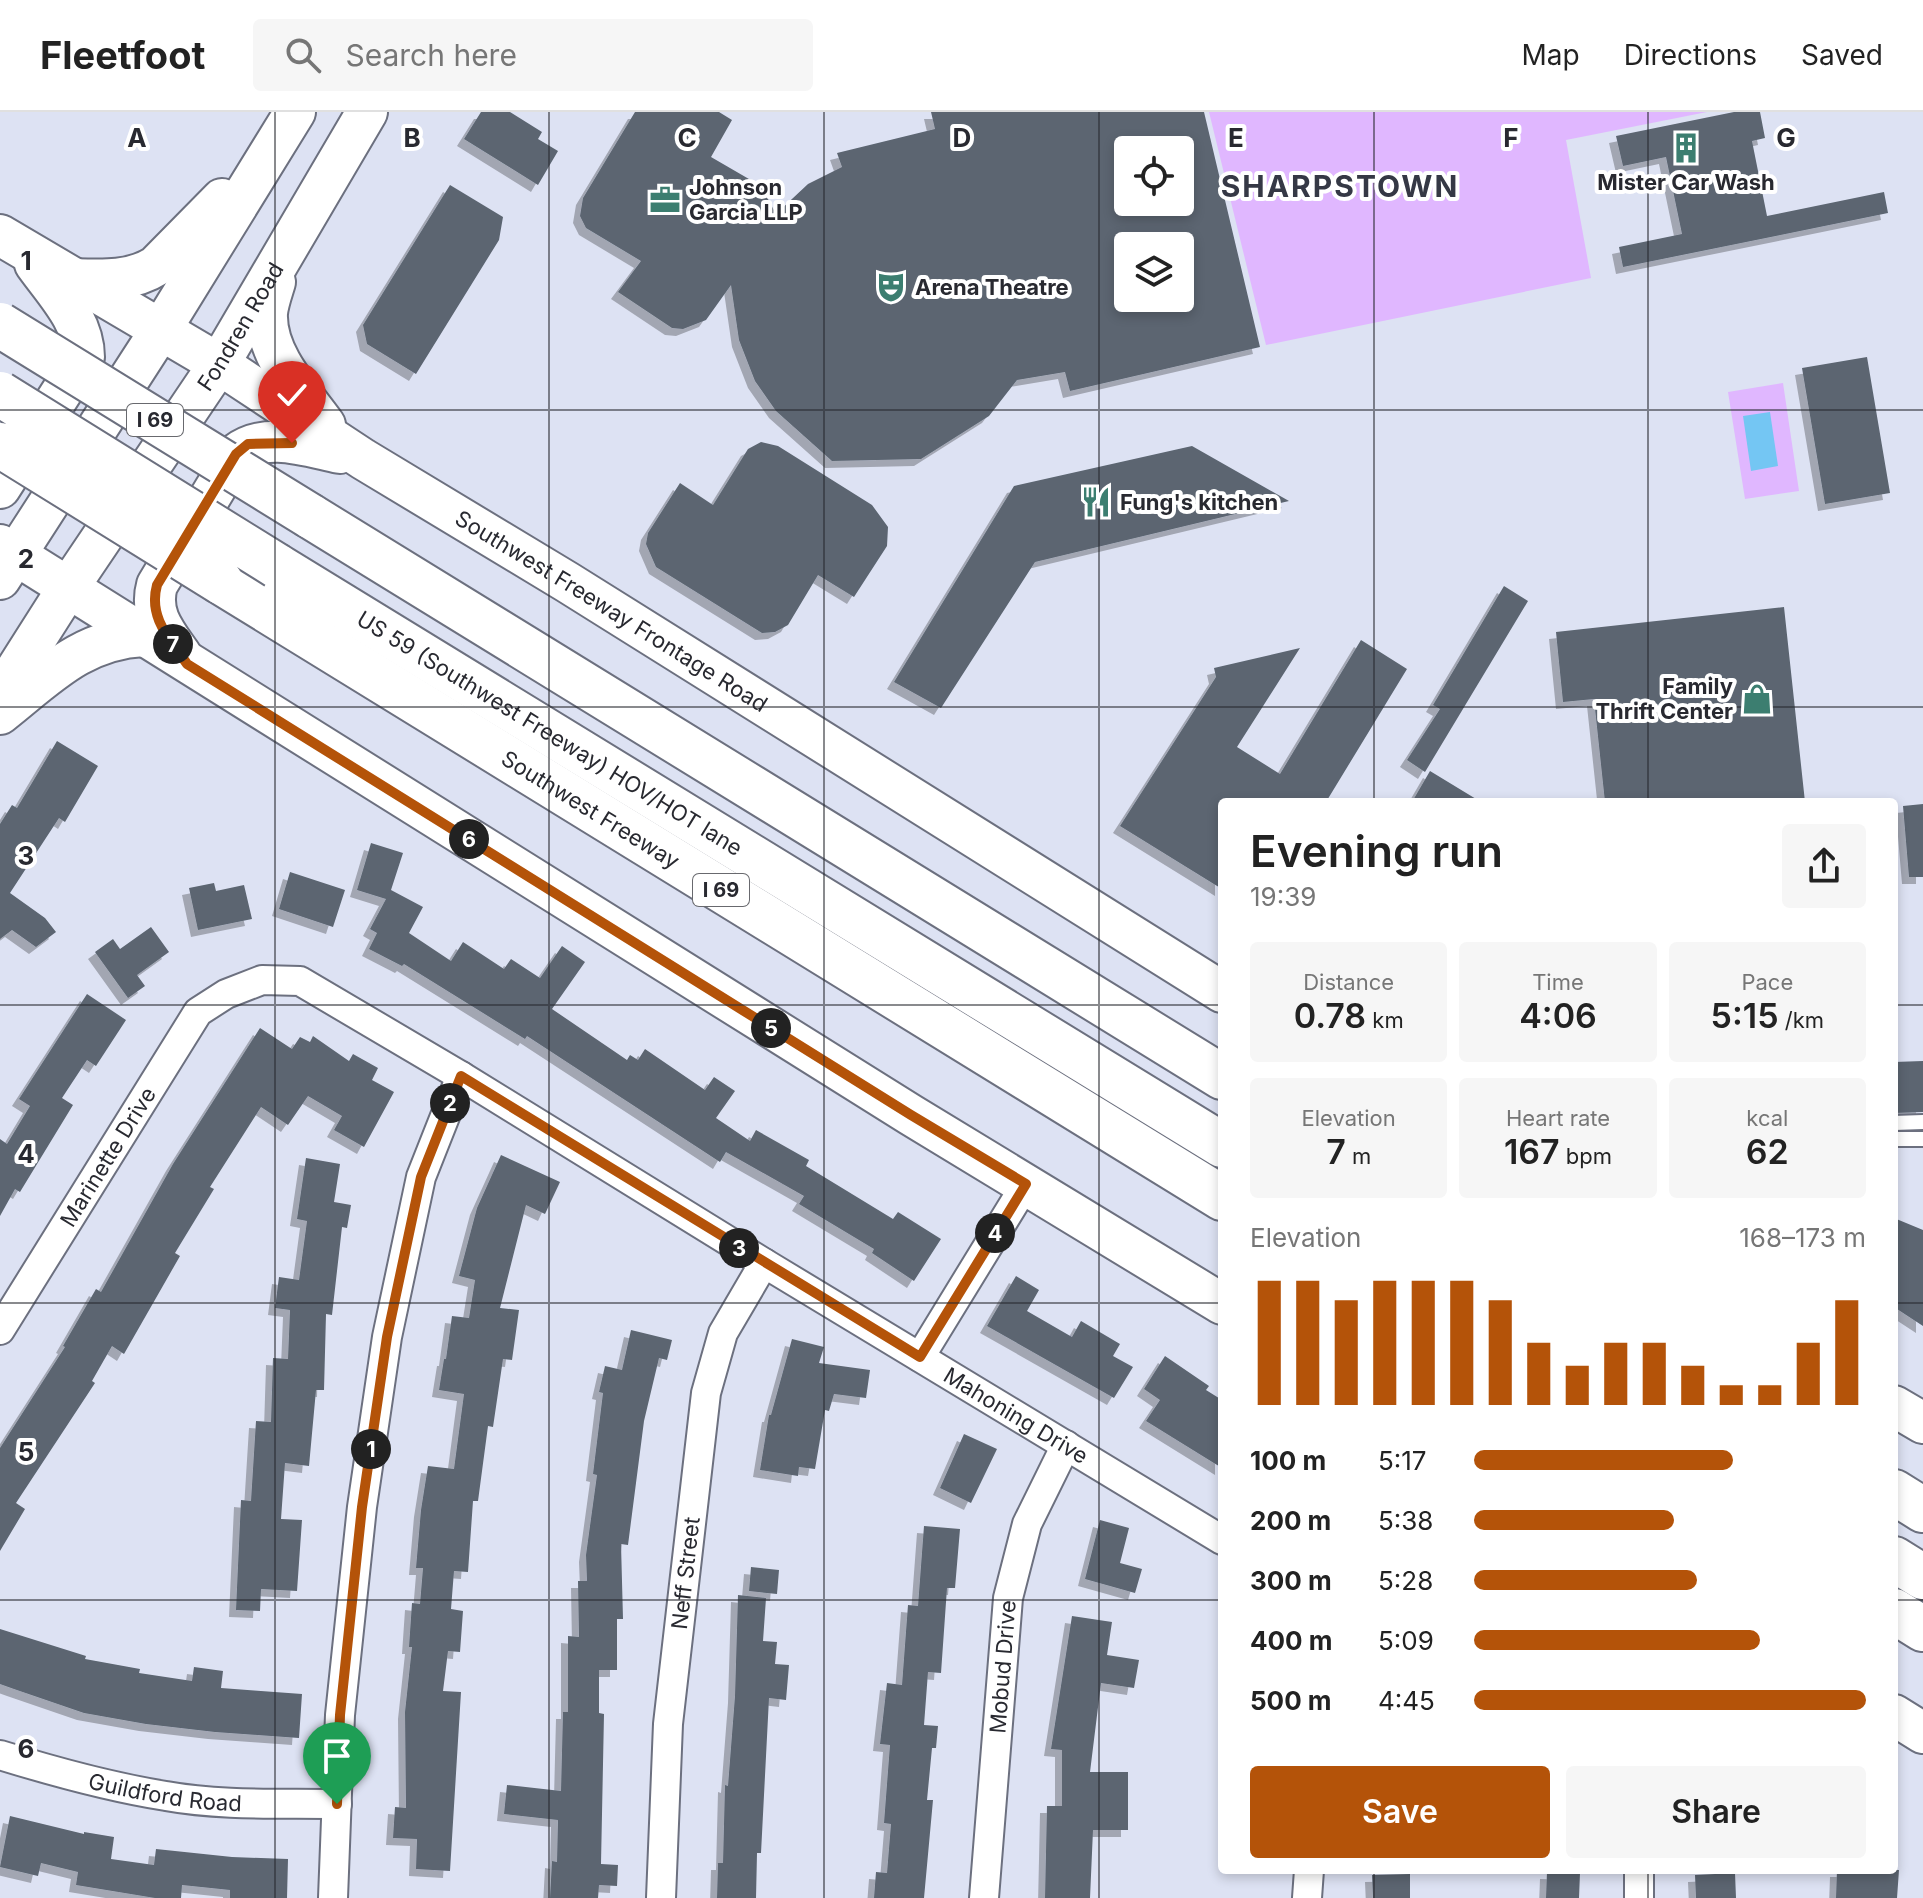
<!DOCTYPE html>
<meta charset="utf-8">
<style>
:root{--surface:#fff;--page:#f6f6f6;--text:#222;--muted:#767676;--line:#e0e0e0;--accent:#b45309}
body{margin:0;font-family:Inter,sans-serif;background:var(--page);color:var(--text);height:100vh;display:flex;flex-direction:column;font-size:30px;white-space:nowrap}
*{box-sizing:border-box;margin:0}
p{font-size:26px;color:var(--muted)}
.icon{flex:none;width:44px;height:44px;fill:none;stroke:currentColor;stroke-width:2;stroke-linecap:round;stroke-linejoin:round}
.map{position:relative;flex:1;overflow:hidden}
.details{position:absolute;left:1218px;top:686px;width:680px;height:1076px;display:flex;flex-direction:column;background:var(--surface);border-radius:8px;box-shadow:0 4px 12px #0003}
.details>*{flex:none}
.controls{position:absolute;left:1114px;top:24px;display:grid;gap:16px}
.controls a{display:grid;place-items:center;width:80px;height:80px;border-radius:8px;background:var(--surface);box-shadow:0 4px 12px #0003;font-size:40px}
.pin{position:absolute;display:grid;place-items:center;width:68px;height:68px;color:#fff;margin:-82px -34px;border-radius:50% 50% 50% 0;rotate:-45deg;box-shadow:0 0 8px #0007}
.pin .icon{rotate:45deg}
.km{position:absolute;width:40px;height:40px;margin:-20px;border-radius:50%;background:#222;color:#fff;font-size:22px;line-height:40px;text-align:center}
.round{display:grid;place-items:center;flex:none;width:84px;height:84px;border-radius:8px;background:var(--page)}
.head{display:flex;align-items:center;justify-content:space-between;height:136px;padding:0 32px}
h1{font-size:44px;font-weight:600;line-height:60px}
.stats{display:grid;grid-template-columns:repeat(3,1fr);gap:12px;height:136px;padding:8px 32px}
.stats div{display:grid;align-content:center;border-radius:8px;background:var(--page);text-align:center}
.stats b{font-size:34px;font-weight:600}
.stats small{font-size:22px;font-weight:400}
.stats p{font-size:22px}
.chart{height:224px;padding:16px 32px}
.chart p{display:flex;justify-content:space-between}
.chart svg{width:100%;height:144px;margin-top:8px;stroke:var(--accent);stroke-width:6}
.cta{display:flex;gap:16px;margin-top:auto;padding:16px 32px}
.cta a{flex:1;height:92px;border-radius:8px;background:var(--accent);color:#fff;font-size:32px;font-weight:600;line-height:92px;text-align:center}
.cta a+a{background:var(--page);color:var(--text)}
ul{padding:0 32px;list-style:none;font-size:26px}
li{display:grid;grid-template-columns:128px 96px 1fr;align-items:center;height:60px}
li i{height:20px;border-radius:10px;background:var(--accent)}
header{display:flex;align-items:center;gap:48px;box-sizing:border-box;height:112px;padding:0 40px;background:var(--surface);border-bottom:2px solid var(--line)}
header strong{font-size:38px}
nav{display:flex;gap:44px;margin-inline-start:auto;font-size:28px}
.search{width:560px;height:72px;background:var(--page);display:flex;align-items:center;gap:20px;box-sizing:border-box;padding:0 28px;border-radius:8px;color:var(--muted);font-size:30px}
.map>svg:first-child{display:block}
</style>
<header>
<strong>Fleetfoot</strong>
<div class="search"><svg class="icon" aria-label="search" viewBox="0 0 24 24"><circle cx="10" cy="10" r="6"/><path d="M15 15l6 6"/></svg>Search here</div>
<nav><a>Map</a><a>Directions</a><a>Saved</a></nav>
</header>
<div class="map">
<svg width="1923" height="1786" viewBox="0 0 1923 1786">
<defs>
<filter id="shadow"><feDropShadow dx="-7" dy="7" stdDeviation="0" flood-color="#0004"/></filter>
</defs>
<rect width="100%" height="100%" fill="#dde2f3"/>
<path fill="#e0b7ff" d="M 1209,0 L 1707,0 L 1566,28 L 1591,166 L 1266,233 Z
M 1783,271 L 1799,379 L 1745,387 L 1728,280 Z"/>
<path fill="#74c6f3" d="M 1770,300 L 1778,354 L 1751,359 L 1743,304 Z"/>
<path fill="#5b6571" fill-rule="evenodd" filter="url(#shadow)" d="M 481,0 L 510,0 L 542,20 L 538,27 L 558,39 L 538,73 L 464,27 Z
M 635,0 L 719,0 L 732,8 L 711,45 L 761,74 L 776,102 L 808,72 L 842,55 L 837,41 L 935,17 L 931,0 L 1204,0 L 1260,235 L 1070,279 L 1065,260 L 1017,268 L 989,304 L 921,347 L 832,349 L 776,299 L 755,269 L 739,228 L 731,173 L 706,208 L 683,217 L 672,216 L 618,180 L 641,149 L 586,116 L 580,104 L 583,86 ZM 1128,38 L 1180,38 L 1180,90 L 1128,90 ZM 1128,134 L 1180,134 L 1180,186 L 1128,186 Z
M 1734,0 L 1760,0 L 1765,26 L 1752,29 L 1767,104 L 1884,80 L 1888,101 L 1623,155 L 1619,135 L 1682,122 L 1666,45 L 1623,54 L 1616,24 Z
M 450,73 L 503,105 L 499,128 L 416,262 L 367,232 L 363,213 Z
M 1867,245 L 1890,381 L 1825,392 L 1802,256 Z
M 761,330 L 778,334 L 872,393 L 888,415 L 887,434 L 854,485 L 818,463 L 788,513 L 775,520 L 762,521 L 656,455 L 646,432 L 648,421 L 680,371 L 713,393 L 748,337 Z
M 1192,334 L 1289,389 L 1035,450 L 941,596 L 894,570 L 1014,374 Z
M 1504,474 L 1528,489 L 1425,660 L 1407,648 L 1440,597 L 1433,593 Z
M 1784,495 L 1805,690 L 1605,690 L 1594,587 L 1563,590 L 1556,520 Z
M 1361,528 L 1407,557 L 1326,690 L 1222,690 L 1222,777 L 1120,714 L 1216,565 L 1214,556 L 1300,536 L 1237,635 L 1280,662 Z
M 57,629 L 98,654 L 65,710 L 59,706 L 10,781 L 45,806 L 56,820 L 36,835 L 12,818 L 0,827 L 0,712 L 12,693 L 17,696 Z
M 1430,659 L 1481,690 L 1412,690 Z
M 1923,692 L 1923,765 L 1909,765 L 1903,694 Z
M 371,731 L 403,741 L 391,778 L 423,795 L 409,821 L 451,849 L 463,830 L 504,857 L 511,847 L 540,866 L 562,834 L 585,850 L 552,897 L 627,948 L 630,943 L 638,948 L 645,937 L 705,978 L 714,965 L 735,979 L 716,1006 L 750,1029 L 756,1018 L 809,1048 L 806,1054 L 893,1107 L 898,1100 L 941,1127 L 914,1169 L 872,1141 L 874,1137 L 799,1092 L 804,1084 L 726,1040 L 720,1050 L 527,924 L 525,927 L 404,852 L 402,854 L 369,837 L 377,821 L 370,817 L 386,787 L 357,778 Z
M 290,760 L 345,778 L 333,815 L 279,797 Z
M 214,771 L 216,779 L 244,773 L 252,807 L 198,818 L 189,776 Z
M 151,815 L 169,840 L 137,863 L 145,874 L 128,886 L 95,840 L 113,827 L 120,837 Z
M 87,882 L 126,908 L 96,954 L 87,948 L 62,986 L 73,993 L 20,1080 L 15,1077 L 0,1104 L 0,1027 L 7,1032 L 30,994 L 19,987 Z
M 260,916 L 292,937 L 300,925 L 310,930 L 313,924 L 349,949 L 353,942 L 378,956 L 372,968 L 394,980 L 364,1035 L 334,1018 L 342,1004 L 308,984 L 288,1013 L 261,995 L 210,1075 L 214,1077 L 175,1141 L 180,1144 L 124,1242 L 112,1234 L 92,1269 L 95,1271 L 16,1391 L 25,1397 L 0,1439 L 0,1336 L 65,1235 L 63,1234 L 96,1177 L 101,1180 L 173,1052 Z
M 1923,949 L 1923,1000 L 1894,1001 L 1894,950 Z
M 501,1043 L 560,1070 L 545,1102 L 526,1093 L 500,1196 L 519,1198 L 512,1248 L 503,1247 L 493,1315 L 488,1314 L 478,1389 L 473,1389 L 468,1460 L 454,1459 L 451,1497 L 463,1499 L 460,1540 L 448,1539 L 443,1579 L 461,1580 L 450,1759 L 416,1757 L 417,1727 L 393,1726 L 395,1695 L 406,1696 L 405,1600 L 412,1535 L 409,1535 L 412,1491 L 420,1492 L 423,1456 L 416,1456 L 421,1398 L 428,1354 L 454,1357 L 464,1282 L 439,1278 L 444,1247 L 446,1247 L 452,1204 L 469,1206 L 475,1168 L 459,1164 L 477,1096 Z
M 306,1046 L 340,1052 L 334,1090 L 351,1093 L 347,1116 L 342,1115 L 332,1203 L 326,1202 L 324,1278 L 316,1278 L 309,1354 L 285,1351 L 281,1407 L 302,1408 L 297,1479 L 261,1477 L 260,1499 L 236,1498 L 241,1388 L 251,1389 L 256,1309 L 271,1310 L 273,1246 L 288,1247 L 290,1198 L 275,1196 L 279,1165 L 299,1168 L 307,1109 L 297,1107 Z
M 1894,1106 L 1923,1118 L 1923,1214 L 1894,1195 Z
M 1016,1164 L 1039,1178 L 1027,1199 L 1072,1225 L 1081,1209 L 1120,1232 L 1113,1244 L 1133,1255 L 1114,1286 L 987,1214 Z
M 631,1218 L 672,1228 L 667,1248 L 659,1246 L 644,1309 L 628,1433 L 621,1432 L 623,1507 L 617,1507 L 617,1558 L 599,1558 L 599,1601 L 604,1602 L 601,1752 L 618,1753 L 617,1774 L 599,1773 L 598,1786 L 550,1786 L 552,1749 L 557,1750 L 558,1708 L 504,1702 L 507,1673 L 561,1679 L 563,1600 L 568,1600 L 568,1524 L 579,1525 L 578,1469 L 587,1469 L 586,1443 L 597,1363 L 593,1362 L 603,1281 L 599,1280 L 605,1254 L 622,1258 Z
M 792,1227 L 824,1235 L 819,1251 L 870,1258 L 866,1286 L 834,1282 L 829,1299 L 825,1298 L 815,1357 L 799,1355 L 798,1364 L 760,1358 L 769,1303 L 771,1303 Z
M 1165,1244 L 1209,1274 L 1206,1278 L 1222,1288 L 1222,1356 L 1146,1309 L 1160,1288 L 1144,1277 Z
M 964,1322 L 997,1337 L 971,1391 L 940,1376 Z
M 1100,1408 L 1129,1416 L 1120,1451 L 1142,1457 L 1135,1481 L 1085,1467 Z
M 924,1414 L 960,1417 L 955,1476 L 947,1476 L 941,1561 L 928,1560 L 924,1613 L 938,1614 L 936,1636 L 932,1636 L 927,1688 L 933,1688 L 924,1786 L 874,1786 L 876,1760 L 887,1761 L 891,1712 L 884,1711 L 890,1633 L 880,1632 L 887,1571 L 902,1573 L 908,1493 L 918,1494 Z
M 751,1455 L 779,1458 L 777,1482 L 749,1479 Z
M 738,1483 L 766,1486 L 763,1529 L 777,1530 L 775,1552 L 789,1553 L 786,1588 L 769,1586 L 761,1741 L 757,1741 L 756,1786 L 717,1786 L 718,1751 L 723,1751 L 725,1673 L 728,1674 L 735,1584 Z
M 1072,1504 L 1112,1510 L 1107,1543 L 1139,1548 L 1134,1576 L 1101,1571 L 1090,1660 L 1128,1660 L 1128,1718 L 1093,1718 L 1090,1786 L 1045,1786 L 1047,1694 L 1062,1694 L 1062,1638 L 1051,1637 Z
M 0,1517 L 86,1544 L 85,1547 L 140,1557 L 139,1561 L 192,1569 L 194,1555 L 223,1559 L 221,1576 L 302,1582 L 299,1626 L 215,1620 L 146,1612 L 84,1601 L 14,1577 L 0,1572 Z
M 10,1704 L 84,1722 L 84,1720 L 114,1725 L 111,1747 L 154,1753 L 156,1737 L 232,1745 L 288,1747 L 287,1786 L 230,1786 L 230,1778 L 182,1773 L 181,1786 L 155,1786 L 76,1773 L 78,1760 L 41,1751 L 38,1764 L 0,1755 Z
M 1837,1758 L 1899,1758 L 1897,1786 L 1836,1786 Z
M 1547,1760 L 1580,1761 L 1579,1786 L 1546,1786 Z
M 1735,1761 L 1736,1786 L 1696,1786 L 1695,1763 Z
M 1410,1762 L 1410,1786 L 1373,1786 L 1372,1763 Z"/>
<g fill="none" stroke-linecap="round" stroke-linejoin="round">
<g stroke="#6c707f" stroke-width="18">
<path id="lane" d="M 1894,1011 L 1923,1010
M 1894,1027 L 1923,1027"/>
</g>
<g stroke="#6c707f" stroke-width="32">
<g id="street">
<path id="s1" d="M 0,1218 L 198,900 L 226,882 L 262,868 L 300,869 L 461,964 L 764,1151 L 1222,1428"/>
<path d="M 920,1245 L 1026,1072"/>
<path id="s2" d="M 0,1643 C 55,1660 109,1675 166,1684 C 221,1694 280,1691 337,1692"/>
<path d="M 1639,1758 L 1639,1786"/>
<path d="M 333,1786 L 340,1603 L 362,1395 L 387,1225 L 421,1065 L 461,964"/>
<path id="s3" d="M 661,1786 L 668,1612 L 706,1281 L 723,1221 L 764,1151"/>
<path id="s4" d="M 984,1786 L 1008,1486 L 1027,1412 L 1066,1333"/>
<path d="M 1307,1786 L 1309,1758"/>
</g>
</g>
<g stroke="#6c707f" stroke-width="44">
<g id="secondary">
<path id="s5" d="M 0,123 L 219,252 L 363,347 L 567,470 L 1222,880"/>
<path d="M 73,167 C 101,168 131,170 156,154 L 222,87"/>
<path d="M 275,170 C 272,180 268,191 267,201 C 265,243 302,281 325,313"/>
<path d="M 0,376 L 84,245 C 84,209 55,180 35,152"/>
<path d="M 0,433 L 911,1003 L 1222,1192"/>
<path d="M 0,467 L 160,219 L 295,0"/>
<path d="M 181,543 C 165,520 149,502 157,473 L 236,342 C 266,319 306,334 340,341"/>
<path id="s6" d="M 0,583 L 68,476 L 219,252 L 367,0"/>
<path d="M 0,602 C 47,565 81,527 144,524"/>
<path d="M 1894,1294 L 1923,1311"/>
<path d="M 1894,1603 L 1923,1621"/>
</g>
</g>
<g stroke="#6c707f" stroke-width="48">
<g id="highway">
<path d="M 310,404 L 1222,965"/>
<path id="s7" d="M 277,454 L 1222,1033"/>
<path id="s8" d="M 221,470 L 1222,1086"/>
<path d="M 1894,1380 L 1923,1398"/>
<path d="M 1894,1447 L 1923,1465"/>
<path d="M 1894,1499 L 1923,1517"/>
</g>
</g>
<use href="#lane" stroke="#fff" stroke-width="14"/>
<use href="#street" stroke="#fff" stroke-width="28"/>
<use href="#secondary" stroke="#fff" stroke-width="40"/>
<use href="#highway" stroke="#fff" stroke-width="44"/>
<g stroke="#6c707f" stroke-width="48" stroke-linecap="butt">
<path id="highway-bridge" d="M 0,213 L 310,404
M 0,282 L 277,454
M 0,333 L 221,470"/>
</g>
<use href="#highway-bridge" stroke="#fff" stroke-width="44"/>
</g>
<g fill="none" stroke-linecap="round" stroke-linejoin="round">
<g stroke="#fff" stroke-width="16">
<path id="route" d="M 292,331 L 248,332 L 236,342 L 157,473 C 148,506 170,527 187,552 L 911,1003 L 1026,1072 L 920,1245 L 461,964 L 421,1065 L 387,1225 L 362,1395 L 340,1603 L 337,1692"/>
</g>
<use href="#route" stroke="#b45309" stroke-width="10"/>
</g>
<path fill="none" stroke="#282930" stroke-width="2" stroke-opacity="0.55" d="M 275,0 L 275,1786M 549,0 L 549,1786M 824,0 L 824,1786M 1099,0 L 1099,1786M 1374,0 L 1374,690M 1648,0 L 1648,690M 0,298 L 1923,298M 0,595 L 1923,595M 0,893 L 1222,893M 1894,893 L 1923,893M 0,1191 L 1222,1191M 1894,1191 L 1923,1191M 0,1488 L 1222,1488M 1894,1488 L 1923,1488M 1374,1758 L 1374,1786M 1648,1758 L 1648,1786"/>
<defs>
<g id="building-bare" transform="scale(2.4)"><path d="M-4-6H4V6H1V3H-1V6H-4ZM-2.5-4.3h1.7v1.8h-1.7ZM.8-4.3h1.7v1.8H.8ZM-2.5-1h1.7V.8h-1.7ZM.8-1h1.7V.8H.8Z" fill="#3c7e70" stroke="#fff" stroke-width="2.5" paint-order="stroke"/></g>
<g id="office-bare" transform="scale(2.4)"><path d="M-6-3h4V-5.5h4V-3h4V5H-6ZM-1-4.5V-3h2v-1.5ZM-6 0V1H6V0Z" fill="#3c7e70" stroke="#fff" stroke-width="2.5" paint-order="stroke"/></g>
<g id="theatre-bare" transform="scale(2.4)"><path d="M-5-5.5Q0-4 5-5.5V0Q5 5 0 6Q-5 5-5 0ZM-3.3-2.5H-1v1.5H-3.3ZM1-2.5H3.3v1.5H1ZM-2.8 1Q0 5.5 2.8 1Z" fill="#3c7e70" stroke="#fff" stroke-width="2.5" paint-order="stroke"/></g>
<g id="restaurant-bare" transform="scale(2.4)"><path d="M-5-6h1v4h1v-4h1v4h1v-4h1v5L-1.5 .5V6h-2V.5L-5-1ZM5-6V6H3V1.5H1.5Q1.5-4 5-6Z" fill="#3c7e70" stroke="#fff" stroke-width="2.5" paint-order="stroke"/></g>
<g id="shop-bare" transform="scale(2.4)"><path d="M-5-2.5h2.3a2.7 3.5 0 0 1 5.4 0H5L5.5 6h-11ZM-1.5-2.5h3a1.5 2.3 0 0 0-3 0Z" fill="#3c7e70" stroke="#fff" stroke-width="2.5" paint-order="stroke"/></g>
</defs>
<g fill-rule="evenodd">
<use href="#building-bare" x="1686" y="36"/>
<use href="#office-bare" x="665" y="88"/>
<use href="#theatre-bare" x="891" y="175"/>
<use href="#restaurant-bare" x="1096" y="390"/>
<use href="#shop-bare" x="1757" y="587"/>
</g>
<g text-anchor="middle" dominant-baseline="central" stroke-width="8" stroke-linejoin="round" paint-order="stroke">
<g fill="#fff" stroke="#68696e" stroke-width="2">
<rect x="127" y="292" width="56" height="32" rx="6"/>
<rect x="693" y="762" width="56" height="32" rx="6"/>
</g>
<g font-size="20" font-weight="bold" fill="#282930">
<text x="155" y="308">I 69</text>
<text x="721" y="778">I 69</text>
</g>
<g font-size="22" font-weight="bold" fill="#282930" stroke="#fff" text-anchor="start">
<text x="1686" y="70" text-anchor="middle">Mister Car Wash</text>
<text x="689" y="75">Johnson<tspan x="689" dy="25">Garcia LLP</tspan></text>
<text x="915" y="175">Arena Theatre</text>
<text x="1120" y="390">Fung's kitchen</text>
<text x="1733" y="574" text-anchor="end">Family<tspan x="1733" dy="25">Thrift Center</tspan></text>
</g>
<g font-size="22" fill="#282930" stroke="#fff">
<text stroke="none"><textPath href="#s6" startOffset="440">Fondren Road</textPath></text>
<text stroke="none"><textPath href="#s5" startOffset="718">Southwest Freeway Frontage Road</textPath></text>
<text stroke="none"><textPath href="#s7" startOffset="320">US 59 (Southwest Freeway) HOV/HOT lane</textPath></text>
<text stroke="none"><textPath href="#s8" startOffset="434">Southwest Freeway</textPath></text>
<text stroke="none"><textPath href="#s1" startOffset="204">Marinette Drive</textPath></text>
<text stroke="none"><textPath href="#s1" startOffset="1322">Mahoning Drive</textPath></text>
<text stroke="none"><textPath href="#s3" startOffset="326">Neff Street</textPath></text>
<text stroke="none"><textPath href="#s4" startOffset="232">Mobud Drive</textPath></text>
<text stroke="none"><textPath href="#s2" startOffset="170">Guildford Road</textPath></text>
</g>
<g font-size="30" font-weight="bold" letter-spacing="2" fill="#353845" stroke="#fff">
<text x="1340" y="74">SHARPSTOWN</text>
</g>
</g>
<g font-size="26" text-anchor="middle" font-weight="bold" fill="#282930" stroke="#fff" stroke-width="8" stroke-linejoin="round" paint-order="stroke">
<text x="137" y="35">A</text>
<text x="412" y="35">B</text>
<text x="687" y="35">C</text>
<text x="962" y="35">D</text>
<text x="1236" y="35">E</text>
<text x="1511" y="35">F</text>
<text x="1786" y="35">G</text>
<text x="26" y="158">1</text>
<text x="26" y="456">2</text>
<text x="26" y="753">3</text>
<text x="26" y="1051">4</text>
<text x="26" y="1349">5</text>
<text x="26" y="1646">6</text>
</g>
</svg>
<div class="controls">
<a><svg class="icon" aria-label="locate" viewBox="0 0 24 24"><circle cx="12" cy="12" r="6"/><path d="M12 2v4M12 18v4M2 12h4M18 12h4"/></svg></a>
<a><svg class="icon" aria-label="layers" viewBox="0 0 24 24"><path d="M12 4l9 5-9 5-9-5zM3 14l9 5 9-5"/></svg></a>
</div>
<div class="pin" style="left:337px;top:1692px;background:#1e9e55"><svg class="icon" aria-label="arrive" viewBox="0 0 24 24"><path d="M6 21V4h12l-3 4 3 4H6"/></svg></div>
<div class="pin" style="left:292px;top:331px;background:#d93025"><svg class="icon" aria-label="check" viewBox="0 0 24 24"><path d="M5 12l5 5 9-10"/></svg></div>
<b class="km" style="left:371px;top:1337px">1</b>
<b class="km" style="left:450px;top:991px">2</b>
<b class="km" style="left:739px;top:1136px">3</b>
<b class="km" style="left:995px;top:1121px">4</b>
<b class="km" style="left:771px;top:916px">5</b>
<b class="km" style="left:469px;top:727px">6</b>
<b class="km" style="left:173px;top:532px">7</b>
<section class="details">
<div class="head"><div><h1>Evening run</h1><p>19:39</p></div><a class="round"><svg class="icon" aria-label="share" viewBox="0 0 24 24"><path d="M12 15V3M7 8l5-5 5 5M5 13v7h14v-7"/></svg></a></div>
<div class="stats">
<div><p>Distance</p><b>0.78<small> km</small></b></div>
<div><p>Time</p><b>4:06</b></div>
<div><p>Pace</p><b>5:15<small> /km</small></b></div>
</div>
<div class="stats">
<div><p>Elevation</p><b>7<small> m</small></b></div>
<div><p>Heart rate</p><b>167<small> bpm</small></b></div>
<div><p>kcal</p><b>62</b></div>
</div>
<div class="chart"><p><span>Elevation</span>168–173 m</p>
<svg viewBox="0 0 160 44" preserveAspectRatio="none"><path d="M5 44V6M15 44V6M25 44V12M35 44V6M45 44V6M55 44V6M65 44V12M75 44V25M85 44V32M95 44V25M105 44V25M115 44V32M125 44V38M135 44V38M145 44V25M155 44V12"/></svg>
</div>
<ul>
<li><b>100 m</b>5:17<i style="width:66%"></i></li>
<li><b>200 m</b>5:38<i style="width:51%"></i></li>
<li><b>300 m</b>5:28<i style="width:57%"></i></li>
<li><b>400 m</b>5:09<i style="width:73%"></i></li>
<li><b>500 m</b>4:45<i style="width:100%"></i></li>
</ul>
<div class="cta"><a>Save</a><a>Share</a></div>
</section>
</div>
